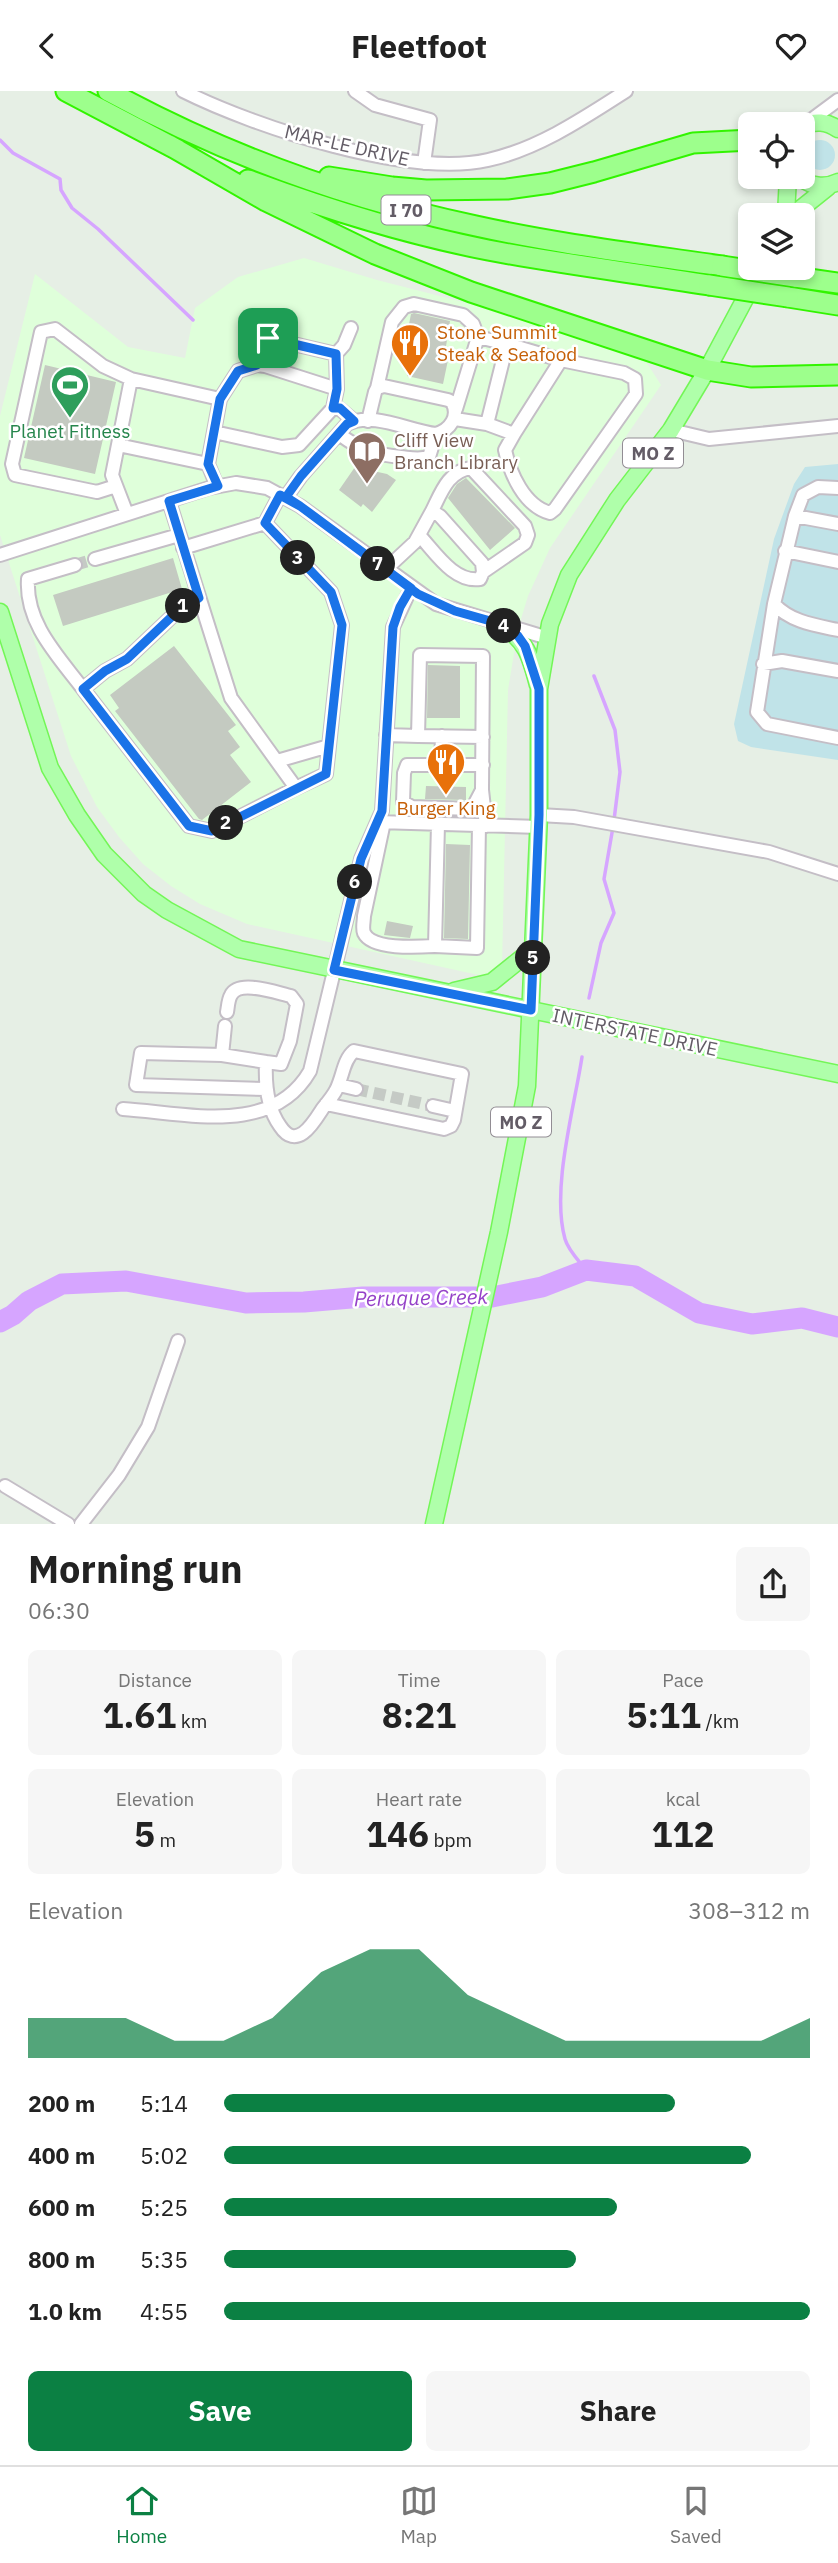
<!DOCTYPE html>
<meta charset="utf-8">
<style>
:root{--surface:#fff;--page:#f6f6f6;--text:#222;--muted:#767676;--line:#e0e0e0;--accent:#0b8043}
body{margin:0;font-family:"IBM Plex Sans",sans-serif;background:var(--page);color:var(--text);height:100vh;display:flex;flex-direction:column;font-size:26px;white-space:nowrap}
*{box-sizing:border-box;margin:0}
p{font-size:23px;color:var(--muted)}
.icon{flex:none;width:38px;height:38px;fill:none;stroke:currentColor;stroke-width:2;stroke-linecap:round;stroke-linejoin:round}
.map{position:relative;height:1433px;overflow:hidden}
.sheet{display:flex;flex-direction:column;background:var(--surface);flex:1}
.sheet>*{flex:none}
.controls{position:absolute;left:738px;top:21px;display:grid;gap:14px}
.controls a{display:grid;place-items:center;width:77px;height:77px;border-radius:10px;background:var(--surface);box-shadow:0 4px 10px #0003;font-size:35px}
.pin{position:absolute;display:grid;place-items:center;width:60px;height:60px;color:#fff;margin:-30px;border-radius:14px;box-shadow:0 4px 10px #0006}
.km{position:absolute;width:35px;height:35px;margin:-18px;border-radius:50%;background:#222;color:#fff;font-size:19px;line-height:35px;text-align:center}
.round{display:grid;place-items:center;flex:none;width:74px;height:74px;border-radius:10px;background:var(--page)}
.headline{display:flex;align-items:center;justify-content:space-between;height:119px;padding:0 28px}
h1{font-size:38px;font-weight:700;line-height:52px}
.metrics{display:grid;grid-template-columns:repeat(3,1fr);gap:10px;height:119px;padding:7px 28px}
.metrics div{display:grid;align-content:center;border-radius:10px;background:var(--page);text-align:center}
.metrics b{font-size:35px;font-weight:700}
.metrics small{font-size:19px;font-weight:400}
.metrics p{font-size:19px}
.chart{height:196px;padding:14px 28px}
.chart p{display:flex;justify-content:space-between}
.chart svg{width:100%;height:126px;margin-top:7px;fill:var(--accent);opacity:.7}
.button{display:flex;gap:14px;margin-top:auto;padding:14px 28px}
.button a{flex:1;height:80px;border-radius:10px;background:var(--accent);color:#fff;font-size:28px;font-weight:700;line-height:80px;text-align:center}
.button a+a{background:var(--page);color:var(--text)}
ul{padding:0 28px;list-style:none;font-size:23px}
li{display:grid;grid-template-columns:112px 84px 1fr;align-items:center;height:52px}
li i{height:18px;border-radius:9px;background:var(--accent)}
header{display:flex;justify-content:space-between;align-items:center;height:91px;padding:0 28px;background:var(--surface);font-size:32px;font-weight:700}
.dock{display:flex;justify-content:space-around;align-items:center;height:98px;border-top:2px solid var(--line);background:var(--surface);font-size:19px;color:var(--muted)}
.dock a{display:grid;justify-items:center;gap:4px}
.dock .current{color:var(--accent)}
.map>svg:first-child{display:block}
</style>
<header><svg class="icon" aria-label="back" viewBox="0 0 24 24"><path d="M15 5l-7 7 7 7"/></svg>Fleetfoot<svg class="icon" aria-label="heart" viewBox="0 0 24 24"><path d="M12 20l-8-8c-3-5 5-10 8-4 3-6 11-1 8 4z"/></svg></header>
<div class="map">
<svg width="838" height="1433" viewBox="0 0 838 1433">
<rect width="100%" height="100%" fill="#e6efe5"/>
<path fill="#dfffda" d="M 304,167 L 377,189 L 471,213 L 645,269 L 661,294 L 550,457 L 528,505 L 518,538 L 508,599 L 502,877 L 492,887 L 247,833 L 200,813 L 171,795 L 143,773 L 119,746 L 97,716 L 71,665 L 0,444 L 0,325 L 35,183 L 128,256 L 185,267 L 195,217 L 238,186 Z"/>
<path fill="#c0e3e8" d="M805 64a15 15 0 1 1 30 0a15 15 0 1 1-30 0Z
M 838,373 L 838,669 L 751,656 L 738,650 L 734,633 L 774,448 L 794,393 L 805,376 Z"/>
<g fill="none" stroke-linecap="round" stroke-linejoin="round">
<path stroke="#d6a5ff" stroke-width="3.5" d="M 0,49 L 13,62 L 60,88 L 61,99 L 72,117 L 98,138 L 193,229
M 594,585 L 615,639 L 620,681 L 614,729
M 589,907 L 601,852 L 614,822 L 604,788 L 613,736
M 582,966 C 574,1018 551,1098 565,1148 C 568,1159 579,1170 586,1179"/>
<path stroke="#d6a5ff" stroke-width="21" d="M 0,1231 L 13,1224 L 29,1210 L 62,1193 L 126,1190 L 246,1212 L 304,1211 L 363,1206 L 492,1206 L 542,1196 L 586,1179 L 635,1185 L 699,1222 L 752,1233 L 802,1227 L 838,1236"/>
</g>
<path fill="#c4cac1" d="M 414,222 L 450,230 L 444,268 L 448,269 L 443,293 L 407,285 L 409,276 L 401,274 L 411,223 Z
M 45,274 L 116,291 L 95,383 L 24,367 Z
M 355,376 L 387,383 L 396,389 L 372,421 L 363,413 L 361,416 L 339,399 Z
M 466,387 L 515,437 L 490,459 L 448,407 L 457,393 Z
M 173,467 L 182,498 L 63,535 L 53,504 Z
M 174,555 L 236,634 L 228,640 L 240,656 L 230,664 L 251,691 L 202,729 L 199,728 L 115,620 L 119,617 L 110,604 Z
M 428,574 L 460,575 L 460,627 L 427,627 Z
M 426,695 L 466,696 L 466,709 L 425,708 Z
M 446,753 L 470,754 L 468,848 L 444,847 Z
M 387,830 L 413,835 L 410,847 L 384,844 Z"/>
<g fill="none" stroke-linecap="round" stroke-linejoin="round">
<path stroke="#c5cac5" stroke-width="12" stroke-dasharray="12 6" stroke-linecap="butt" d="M 75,474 L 95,468
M 356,998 L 433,1015"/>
<g stroke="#c4bec6" stroke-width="16">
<path id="minor" d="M 183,0 C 255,36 409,87 488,69 C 538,58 584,27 626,0
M 355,0 L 375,14 L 430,29 L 424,72
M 807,32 L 838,9
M 257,274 L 260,259 L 268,247 L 336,263
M 377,297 L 392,231 L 404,216 L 414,213 L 463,224 L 473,233 L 478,246 L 456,318
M 337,298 L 336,263 L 344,254 L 351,237
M 220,308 L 238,280 L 257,274 L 265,275 L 337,298 L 333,317 L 340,318 L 354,330
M 455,328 L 487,333 L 507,253 L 478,246
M 487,333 L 514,343 L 505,359 C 510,382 524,415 550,422 L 555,418 L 636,303 L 635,288 L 624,282 L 561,269 L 507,253
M 671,339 L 709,348 L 838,335
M 214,341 L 282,356 L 299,354 L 333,317
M 339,343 C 362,360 372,363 401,366 C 411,367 419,369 429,366 L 436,343
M 514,343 L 561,269
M 118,354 L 208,373
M 116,395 L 97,401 L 15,384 L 12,373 L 41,241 L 55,238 L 103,275 L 131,288
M 838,397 L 818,396 L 803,404 L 795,425 L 774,513 L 757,621 L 767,633 L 838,647
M 286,406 L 301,385 L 347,333 C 373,320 409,340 436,343 C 450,339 460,325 452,311 L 448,309 L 384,295 L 377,297 L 375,301 L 368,330
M 169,410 L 231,607 L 296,697 L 326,683 L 342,534 L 331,501 L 265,432 L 183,457
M 432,420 C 441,402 448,380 471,377 L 525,435 L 528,444 L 525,452 L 483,481
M 127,423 L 112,384 L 131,288 L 220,308 L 208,373 L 217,395
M 795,425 L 838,433
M 265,432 L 280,404
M 785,460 L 838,471
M 0,464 L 209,397 L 236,392 L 267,397 L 300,415 L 436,513 L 548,547
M 95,468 L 179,444
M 75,474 L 28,488 C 25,532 58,565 83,598
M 386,478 L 415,451 L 432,420 L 440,425 L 482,472 L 483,481 L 480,488 C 454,492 435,461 419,444
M 199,507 L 183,515 L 127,568 L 105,580 L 83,598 L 189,735 L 212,740 L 296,697
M 774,513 C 791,531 814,534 838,539
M 763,573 L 782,570 L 838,580
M 386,644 L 418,645 L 420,564 L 483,565 L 482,699 L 486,735
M 418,645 L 483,646
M 442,645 L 441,674 L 483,674
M 277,670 L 329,655
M 441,674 L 407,674 L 404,682 L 403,711 L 412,716 L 472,718 L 482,699
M 539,724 L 574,726 L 769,761 L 838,783
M 378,731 L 539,736
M 384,731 L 364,825 C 364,830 362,837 364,842 C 372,859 418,856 435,855
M 438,733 L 435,855 L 477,857 L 479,734
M 227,921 C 228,916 228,909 231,904 C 239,888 277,902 291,905 L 297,913 L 290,950 L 281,973 L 266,971 C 265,992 267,1017 280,1035 C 297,1061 314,1031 323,1017 C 328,1011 333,1005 336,999 C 343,986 343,969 354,960 L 462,983 L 454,1029 L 451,1035 L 444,1038 L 326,1013
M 222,964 L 225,935
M 339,994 L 356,998
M 266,998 L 136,994 L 141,962 L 222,964 L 266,971
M 433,1015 L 455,1020
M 123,1018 C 186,1022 272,1046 310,980 L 361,768 L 382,720 L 393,536 L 411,497
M 5,1395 L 68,1433
M 81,1433 L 119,1384 L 148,1336 L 178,1250"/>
</g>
<g stroke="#73f657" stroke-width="19">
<path id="major" d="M 803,34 C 816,30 826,30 838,38
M 799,86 C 811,95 823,98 838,91
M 786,124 L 788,86
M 793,124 L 828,96
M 0,521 L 50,677 L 77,724 L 104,763 L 144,803 L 167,819 L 239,858 L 838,983
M 501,533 C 527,551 530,564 538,594
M 454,900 L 492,891 L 533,858
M 434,1433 L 499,1141 L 527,995 L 539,724 L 539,598 L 550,533 L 569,484 L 617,409 L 671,339 L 707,279 L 754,191"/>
</g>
<g stroke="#32f400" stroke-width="23">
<path id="highway" d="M 66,0 L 178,59
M 108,0 C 223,63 347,108 476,135 C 557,153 640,163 722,175
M 169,54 L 266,110 L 375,163 L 471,201 L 707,279 L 751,286 L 838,284
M 329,86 L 392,96 L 426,99 L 507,98 L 550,92 L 594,81 L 693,52 L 751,49
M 248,89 C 326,118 406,143 488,159 C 561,173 636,182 709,194
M 795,186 L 838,192
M 788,206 L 838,214"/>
</g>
<use href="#minor" stroke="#fff" stroke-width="12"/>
<use href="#major" stroke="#afffaa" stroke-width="16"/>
<use href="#highway" stroke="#9dff8c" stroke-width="19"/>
<g stroke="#32f400" stroke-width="23" stroke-linecap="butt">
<path id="highway-bridge" d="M 722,175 L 795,186
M 709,194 L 788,206"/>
</g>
<use href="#highway-bridge" stroke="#9dff8c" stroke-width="19"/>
</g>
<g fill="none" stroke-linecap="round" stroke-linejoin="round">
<g stroke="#fff" stroke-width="14">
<path id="route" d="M 268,247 L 260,259 L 257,274 L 238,280 L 220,308 L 208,373 L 218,395 L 169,410 L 199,507 L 183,515 L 127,568 L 105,580 L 83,598 L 189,735 L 212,740 L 326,683 L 342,534 L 331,501 L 265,432 L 280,404 L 300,415 L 418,503 L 455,520 L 501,533 L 518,545 L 525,555 L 539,598 L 539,724 L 531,919 L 334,879 L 361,768 L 382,720 L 393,536 L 400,516 L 411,497 L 300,415 L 286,406 L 301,385 L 347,333 L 354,330 L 340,317 L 333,317 L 337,298 L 336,263 L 268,247"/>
</g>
<use href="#route" stroke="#1a73e8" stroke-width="9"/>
</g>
<defs>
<g id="restaurant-pin" transform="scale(2.0125)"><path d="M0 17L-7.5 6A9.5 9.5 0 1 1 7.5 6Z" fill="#e8710a" stroke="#fff"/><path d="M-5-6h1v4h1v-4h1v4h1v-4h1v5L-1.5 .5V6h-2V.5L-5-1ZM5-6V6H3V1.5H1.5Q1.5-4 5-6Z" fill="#fff"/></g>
<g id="stadium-pin" transform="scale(2.0125)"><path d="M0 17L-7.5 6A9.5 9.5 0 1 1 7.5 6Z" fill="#2e9e5b" stroke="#fff"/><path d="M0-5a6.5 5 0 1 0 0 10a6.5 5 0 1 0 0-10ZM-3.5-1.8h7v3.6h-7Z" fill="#fff"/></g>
<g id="library-pin" transform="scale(2.0125)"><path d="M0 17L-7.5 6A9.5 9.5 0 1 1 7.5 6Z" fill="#8d6e63" stroke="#fff"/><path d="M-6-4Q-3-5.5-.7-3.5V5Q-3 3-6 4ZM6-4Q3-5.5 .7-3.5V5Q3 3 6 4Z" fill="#fff"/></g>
</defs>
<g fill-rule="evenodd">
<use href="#restaurant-pin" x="410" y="252"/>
<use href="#stadium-pin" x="70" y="294"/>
<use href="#library-pin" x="367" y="360"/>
<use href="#restaurant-pin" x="446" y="671"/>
</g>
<g text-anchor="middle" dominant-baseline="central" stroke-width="5" stroke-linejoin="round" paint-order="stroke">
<g fill="#fff" stroke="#928d94" stroke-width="2">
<rect x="381.5" y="104.5" width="49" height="29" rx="5"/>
<rect x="623" y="347.5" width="60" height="29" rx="5"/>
<rect x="491" y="1016.5" width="60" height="29" rx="5"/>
</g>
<g font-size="18" font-weight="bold" fill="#635c66">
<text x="406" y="119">I 70</text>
<text x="653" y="362">MO Z</text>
<text x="521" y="1031">MO Z</text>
</g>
<g font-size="19" fill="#635c66" stroke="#fff">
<text transform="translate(347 54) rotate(13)">MAR-LE DRIVE</text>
<text transform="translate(635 941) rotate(12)">INTERSTATE DRIVE</text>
</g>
<g font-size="19" fill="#c56008" stroke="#fff" text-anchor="start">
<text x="437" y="241">Stone Summit<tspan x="437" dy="22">Steak &amp; Seafood</tspan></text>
<text x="446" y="717" text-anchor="middle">Burger King</text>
</g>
<g font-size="19" fill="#27864d" stroke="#fff">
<text x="70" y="340">Planet Fitness</text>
</g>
<g font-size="19" fill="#785e54" stroke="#fff" text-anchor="start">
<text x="394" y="349">Cliff View<tspan x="394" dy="22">Branch Library</tspan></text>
</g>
<g font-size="21" font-style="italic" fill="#9542c8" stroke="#fff">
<text transform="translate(421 1206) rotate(-1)">Peruque Creek</text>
</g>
</g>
</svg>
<div class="controls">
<a><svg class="icon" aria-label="locate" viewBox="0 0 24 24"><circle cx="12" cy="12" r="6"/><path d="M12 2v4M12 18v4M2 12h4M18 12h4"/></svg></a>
<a><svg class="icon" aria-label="layers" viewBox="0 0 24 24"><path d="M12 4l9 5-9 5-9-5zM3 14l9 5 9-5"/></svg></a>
</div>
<div class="pin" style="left:268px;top:247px;background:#1e9e55"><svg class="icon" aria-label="arrive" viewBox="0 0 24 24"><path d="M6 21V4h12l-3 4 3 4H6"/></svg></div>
<b class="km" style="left:183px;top:515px">1</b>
<b class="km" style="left:226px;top:732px">2</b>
<b class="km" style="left:298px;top:467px">3</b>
<b class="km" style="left:504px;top:535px">4</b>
<b class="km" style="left:533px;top:867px">5</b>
<b class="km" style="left:355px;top:791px">6</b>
<b class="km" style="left:378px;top:473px">7</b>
</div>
<section class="sheet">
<div class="headline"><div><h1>Morning run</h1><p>06:30</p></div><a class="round"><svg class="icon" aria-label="share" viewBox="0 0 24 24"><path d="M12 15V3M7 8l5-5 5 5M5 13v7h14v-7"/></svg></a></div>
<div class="metrics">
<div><p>Distance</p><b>1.61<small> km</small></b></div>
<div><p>Time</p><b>8:21</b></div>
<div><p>Pace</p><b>5:11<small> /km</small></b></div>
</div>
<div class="metrics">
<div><p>Elevation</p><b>5<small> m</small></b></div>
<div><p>Heart rate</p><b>146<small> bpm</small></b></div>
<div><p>kcal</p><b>112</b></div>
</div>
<div class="chart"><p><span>Elevation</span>308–312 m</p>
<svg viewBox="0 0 160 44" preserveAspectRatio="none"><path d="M0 44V30L10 30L20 30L30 38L40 38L50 30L60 14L70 6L80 6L90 22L100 30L110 38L120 38L130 38L140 38L150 38L160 30V44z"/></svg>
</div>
<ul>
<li><b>200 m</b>5:14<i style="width:77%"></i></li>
<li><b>400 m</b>5:02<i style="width:90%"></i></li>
<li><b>600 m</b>5:25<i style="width:67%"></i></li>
<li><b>800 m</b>5:35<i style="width:60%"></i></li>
<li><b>1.0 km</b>4:55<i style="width:100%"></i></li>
</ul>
<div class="button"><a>Save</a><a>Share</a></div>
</section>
<nav class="dock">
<a class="current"><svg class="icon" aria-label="home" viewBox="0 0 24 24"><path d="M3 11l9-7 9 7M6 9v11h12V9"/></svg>Home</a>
<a><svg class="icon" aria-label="map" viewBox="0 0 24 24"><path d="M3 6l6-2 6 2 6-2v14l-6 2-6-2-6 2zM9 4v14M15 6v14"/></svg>Map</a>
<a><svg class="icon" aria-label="saved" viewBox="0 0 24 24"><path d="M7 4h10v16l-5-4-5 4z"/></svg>Saved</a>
</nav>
